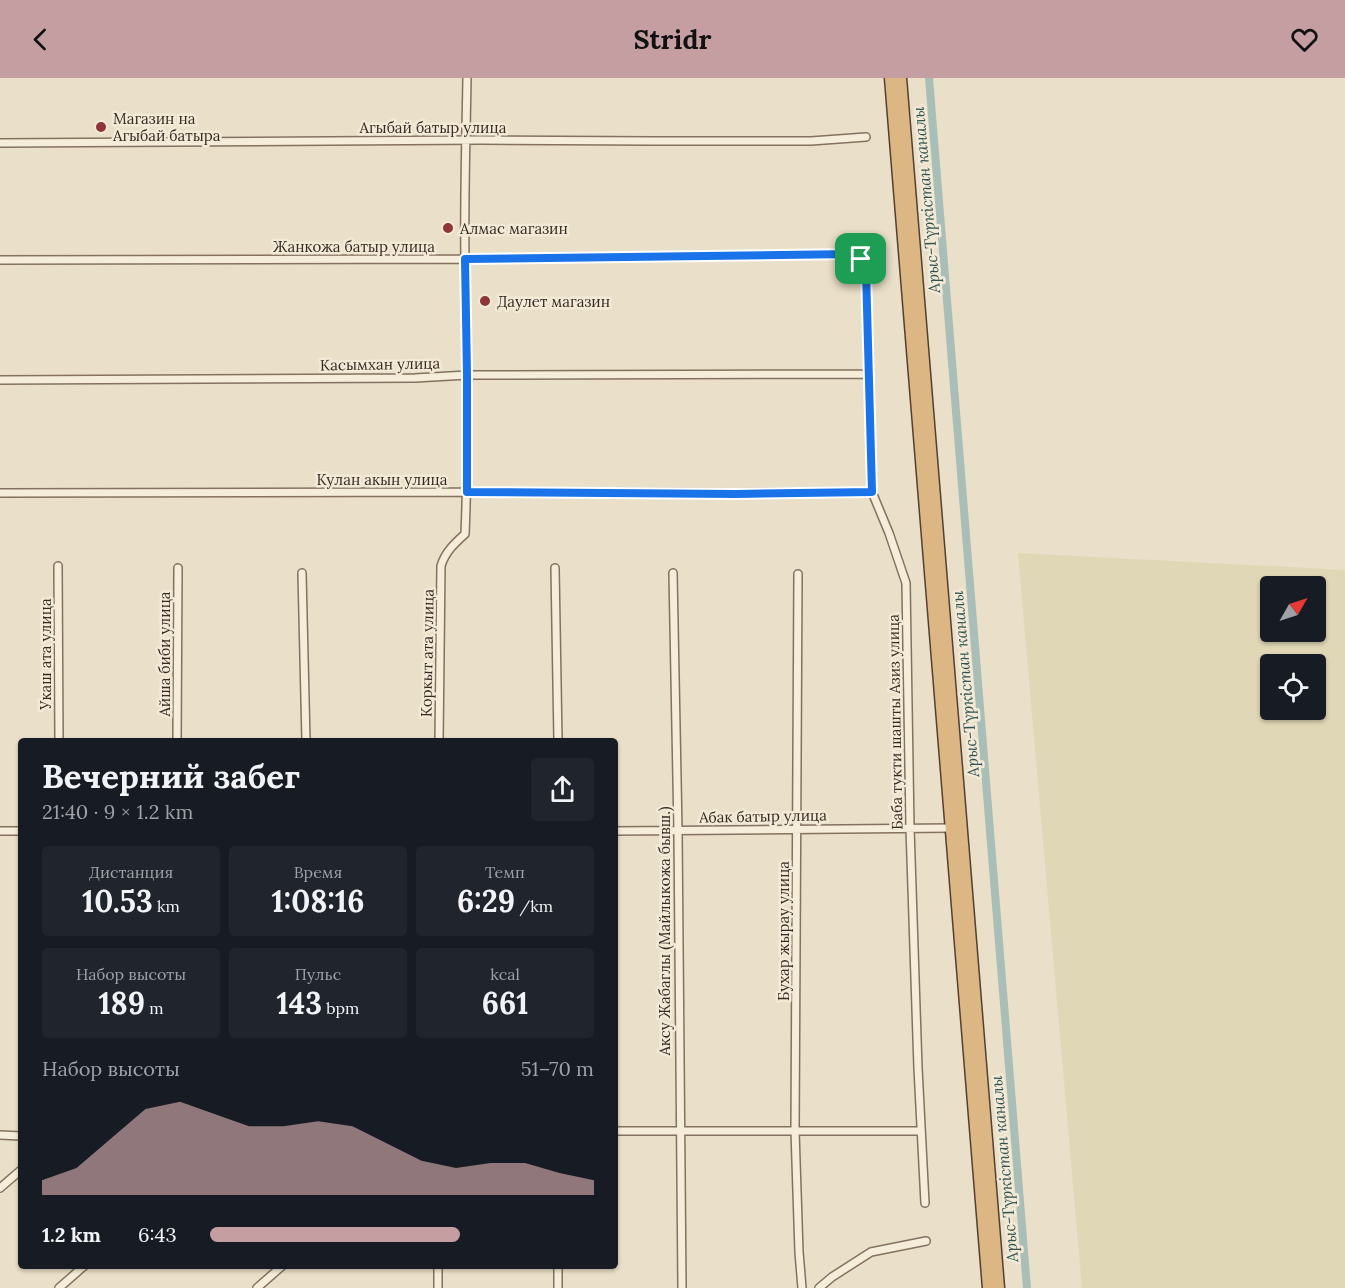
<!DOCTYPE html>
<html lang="ru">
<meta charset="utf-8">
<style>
:root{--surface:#171b24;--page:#20242c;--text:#f1f3f6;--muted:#9ea1a6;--accent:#c49ea1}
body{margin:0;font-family:Lora,serif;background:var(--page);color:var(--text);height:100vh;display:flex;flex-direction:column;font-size:22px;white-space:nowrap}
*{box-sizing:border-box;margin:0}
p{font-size:20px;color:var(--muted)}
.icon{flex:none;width:33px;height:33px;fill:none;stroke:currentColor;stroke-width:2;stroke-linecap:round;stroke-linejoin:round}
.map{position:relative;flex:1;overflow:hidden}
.drawer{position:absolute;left:18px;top:660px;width:600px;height:531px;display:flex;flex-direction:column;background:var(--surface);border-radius:6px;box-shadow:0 2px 4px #0004}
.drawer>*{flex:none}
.needle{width:39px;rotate:51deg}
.tools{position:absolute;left:1260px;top:498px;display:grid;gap:12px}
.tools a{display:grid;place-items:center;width:66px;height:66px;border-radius:6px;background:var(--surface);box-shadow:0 2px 4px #0004;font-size:30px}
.pin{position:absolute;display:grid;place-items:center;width:51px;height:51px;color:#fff;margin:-26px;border-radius:12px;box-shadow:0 3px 9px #0006}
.round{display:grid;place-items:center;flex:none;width:63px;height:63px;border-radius:6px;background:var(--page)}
.head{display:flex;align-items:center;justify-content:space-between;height:102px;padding:0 24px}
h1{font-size:33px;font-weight:800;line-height:45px}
.metrics{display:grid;grid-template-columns:repeat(3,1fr);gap:9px;height:102px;padding:6px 24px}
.metrics div{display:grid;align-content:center;border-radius:6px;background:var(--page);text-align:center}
.metrics b{font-size:30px;font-weight:800}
.metrics small{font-size:16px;font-weight:400}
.metrics p{font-size:16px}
.chart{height:168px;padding:12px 24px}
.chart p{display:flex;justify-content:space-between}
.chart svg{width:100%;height:108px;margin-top:6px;fill:var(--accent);opacity:.7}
ul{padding:0 24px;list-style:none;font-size:20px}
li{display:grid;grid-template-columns:96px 72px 1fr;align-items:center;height:45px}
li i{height:15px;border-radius:8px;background:var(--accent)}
header{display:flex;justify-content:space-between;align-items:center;height:78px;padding:0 24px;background:var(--accent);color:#111;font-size:27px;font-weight:800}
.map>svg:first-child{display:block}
</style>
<header><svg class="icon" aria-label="back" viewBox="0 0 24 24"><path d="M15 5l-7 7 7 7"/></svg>Stridr<svg class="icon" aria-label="heart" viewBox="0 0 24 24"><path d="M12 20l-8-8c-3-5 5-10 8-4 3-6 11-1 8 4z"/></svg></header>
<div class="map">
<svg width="1345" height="1210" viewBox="0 0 1345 1210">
<rect width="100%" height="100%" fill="#eadfc8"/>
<path fill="#dfd7b6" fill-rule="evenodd" d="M 1018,475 L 1345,492 L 1345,1210 L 1082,1210 ZM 1270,508 L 1316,508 L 1316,554 L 1270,554 ZM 1270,586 L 1316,586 L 1316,632 L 1270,632 Z"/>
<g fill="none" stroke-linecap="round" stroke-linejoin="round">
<path stroke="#a8beb7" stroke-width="8" d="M 929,0 L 1027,1210"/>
<g stroke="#84715f" stroke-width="10">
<path id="minor" d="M 0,65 L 481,62 L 653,63 L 811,63 L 866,59
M 0,182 L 465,181 L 853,176 C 861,180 864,183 866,192 L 872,414 L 889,455 L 906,505 L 910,750 L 918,990 L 925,1125
M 0,302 L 415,300 L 467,297 L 868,296
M 0,415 L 467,414 L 736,415 L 872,414
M 58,488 L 59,663
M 555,490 L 558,663
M 302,495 L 306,663
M 673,495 L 678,753 L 682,1210
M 798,496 L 795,1053 L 799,1174 L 802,1210
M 177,663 L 178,490
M 439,663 L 441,488 C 445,474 455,465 465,456 C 469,365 466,273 465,182 C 464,122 466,61 467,0
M 0,753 L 21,753
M 615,753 L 952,750
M 615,1053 L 921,1053
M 0,1057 L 21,1058
M 0,1110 L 21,1092
M 438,1188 L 438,1210
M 558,1188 L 558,1210
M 59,1210 L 84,1188
M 257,1210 L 282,1188
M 819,1210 L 832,1199 L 871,1174 L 926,1163"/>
</g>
<g stroke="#524032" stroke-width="15">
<path id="trunk" d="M 891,0 L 989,1210
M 900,0 L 998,1210"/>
</g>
<use href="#minor" stroke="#f5ecda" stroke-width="7"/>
<use href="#trunk" stroke="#dcb683" stroke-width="12"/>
</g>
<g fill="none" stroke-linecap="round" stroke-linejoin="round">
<g stroke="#fff" stroke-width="12">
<path id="route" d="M 853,176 C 861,180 864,183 866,192 L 872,414 L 736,416 L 467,414 L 467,297 L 465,181 Z"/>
</g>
<use href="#route" stroke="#1a73e8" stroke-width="8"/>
</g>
<g fill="#8d3539" stroke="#f2e9d7" stroke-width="2">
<circle cx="101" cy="49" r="6"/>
<circle cx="448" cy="150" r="6"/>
<circle cx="485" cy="223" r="6"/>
</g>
<g text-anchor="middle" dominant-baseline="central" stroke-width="5" stroke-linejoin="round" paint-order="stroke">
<g font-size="15" fill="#362a21" stroke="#f2e9d7" text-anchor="start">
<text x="113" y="40">Магазин на<tspan x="113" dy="17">Агыбай батыра</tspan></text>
<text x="460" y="150">Алмас магазин</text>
<text x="497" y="223">Даулет магазин</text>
</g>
<g font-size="15" fill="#362a21" stroke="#f2e9d7">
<text x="433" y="49">Агыбай батыр улица</text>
<text x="354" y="168">Жанкожа батыр улица</text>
<text transform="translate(380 286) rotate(-1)">Касымхан улица</text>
<text x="382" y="401">Кулан акын улица</text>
<text transform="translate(427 575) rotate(-89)">Коркыт ата улица</text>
<text transform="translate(45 576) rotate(-90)">Укаш ата улица</text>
<text transform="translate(164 576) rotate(-90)">Айша биби улица</text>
<text transform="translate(895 644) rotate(-91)">Баба тукти шашты Азиз улица</text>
<text transform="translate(763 738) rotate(-1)">Абак батыр улица</text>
<text transform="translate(664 853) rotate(-90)">Аксу Жабаглы (Майлыкожа бывш.)</text>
<text transform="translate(783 853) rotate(-90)">Бухар жырау улица</text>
</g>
<g font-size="16" font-style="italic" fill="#325451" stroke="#f2e9d7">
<text transform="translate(926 122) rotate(-95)">Арыс-Түркістан каналы</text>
<text transform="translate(965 606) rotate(-95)">Арыс-Түркістан каналы</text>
<text transform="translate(1004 1091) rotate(-95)">Арыс-Түркістан каналы</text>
</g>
</g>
</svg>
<div class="tools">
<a><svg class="needle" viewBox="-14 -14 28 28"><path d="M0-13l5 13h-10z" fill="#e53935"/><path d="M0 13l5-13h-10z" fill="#9ea1a6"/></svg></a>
<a><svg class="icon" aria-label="locate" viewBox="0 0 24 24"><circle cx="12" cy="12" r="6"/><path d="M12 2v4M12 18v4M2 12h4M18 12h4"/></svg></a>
</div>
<div class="pin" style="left:861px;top:181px;background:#1e9e55"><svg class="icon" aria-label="arrive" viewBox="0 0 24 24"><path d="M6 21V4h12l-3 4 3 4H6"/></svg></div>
<section class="drawer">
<div class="head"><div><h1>Вечерний забег</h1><p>21:40 · 9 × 1.2 km</p></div><a class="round"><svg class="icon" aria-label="share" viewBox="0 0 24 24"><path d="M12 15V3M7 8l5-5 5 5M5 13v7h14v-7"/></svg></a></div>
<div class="metrics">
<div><p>Дистанция</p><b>10.53<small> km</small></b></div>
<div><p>Время</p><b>1:08:16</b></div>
<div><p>Темп</p><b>6:29<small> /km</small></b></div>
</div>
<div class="metrics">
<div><p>Набор высоты</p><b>189<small> m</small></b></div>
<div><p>Пульс</p><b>143<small> bpm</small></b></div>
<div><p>kcal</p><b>661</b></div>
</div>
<div class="chart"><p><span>Набор высоты</span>51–70 m</p>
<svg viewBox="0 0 160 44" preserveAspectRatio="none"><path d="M0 44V38L10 33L20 21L30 9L40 6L50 11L60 16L70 16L80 14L90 16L100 23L110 30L120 33L130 31L140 31L150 35L160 38V44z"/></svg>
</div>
<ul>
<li><b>1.2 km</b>6:43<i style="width:65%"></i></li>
</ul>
</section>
</div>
